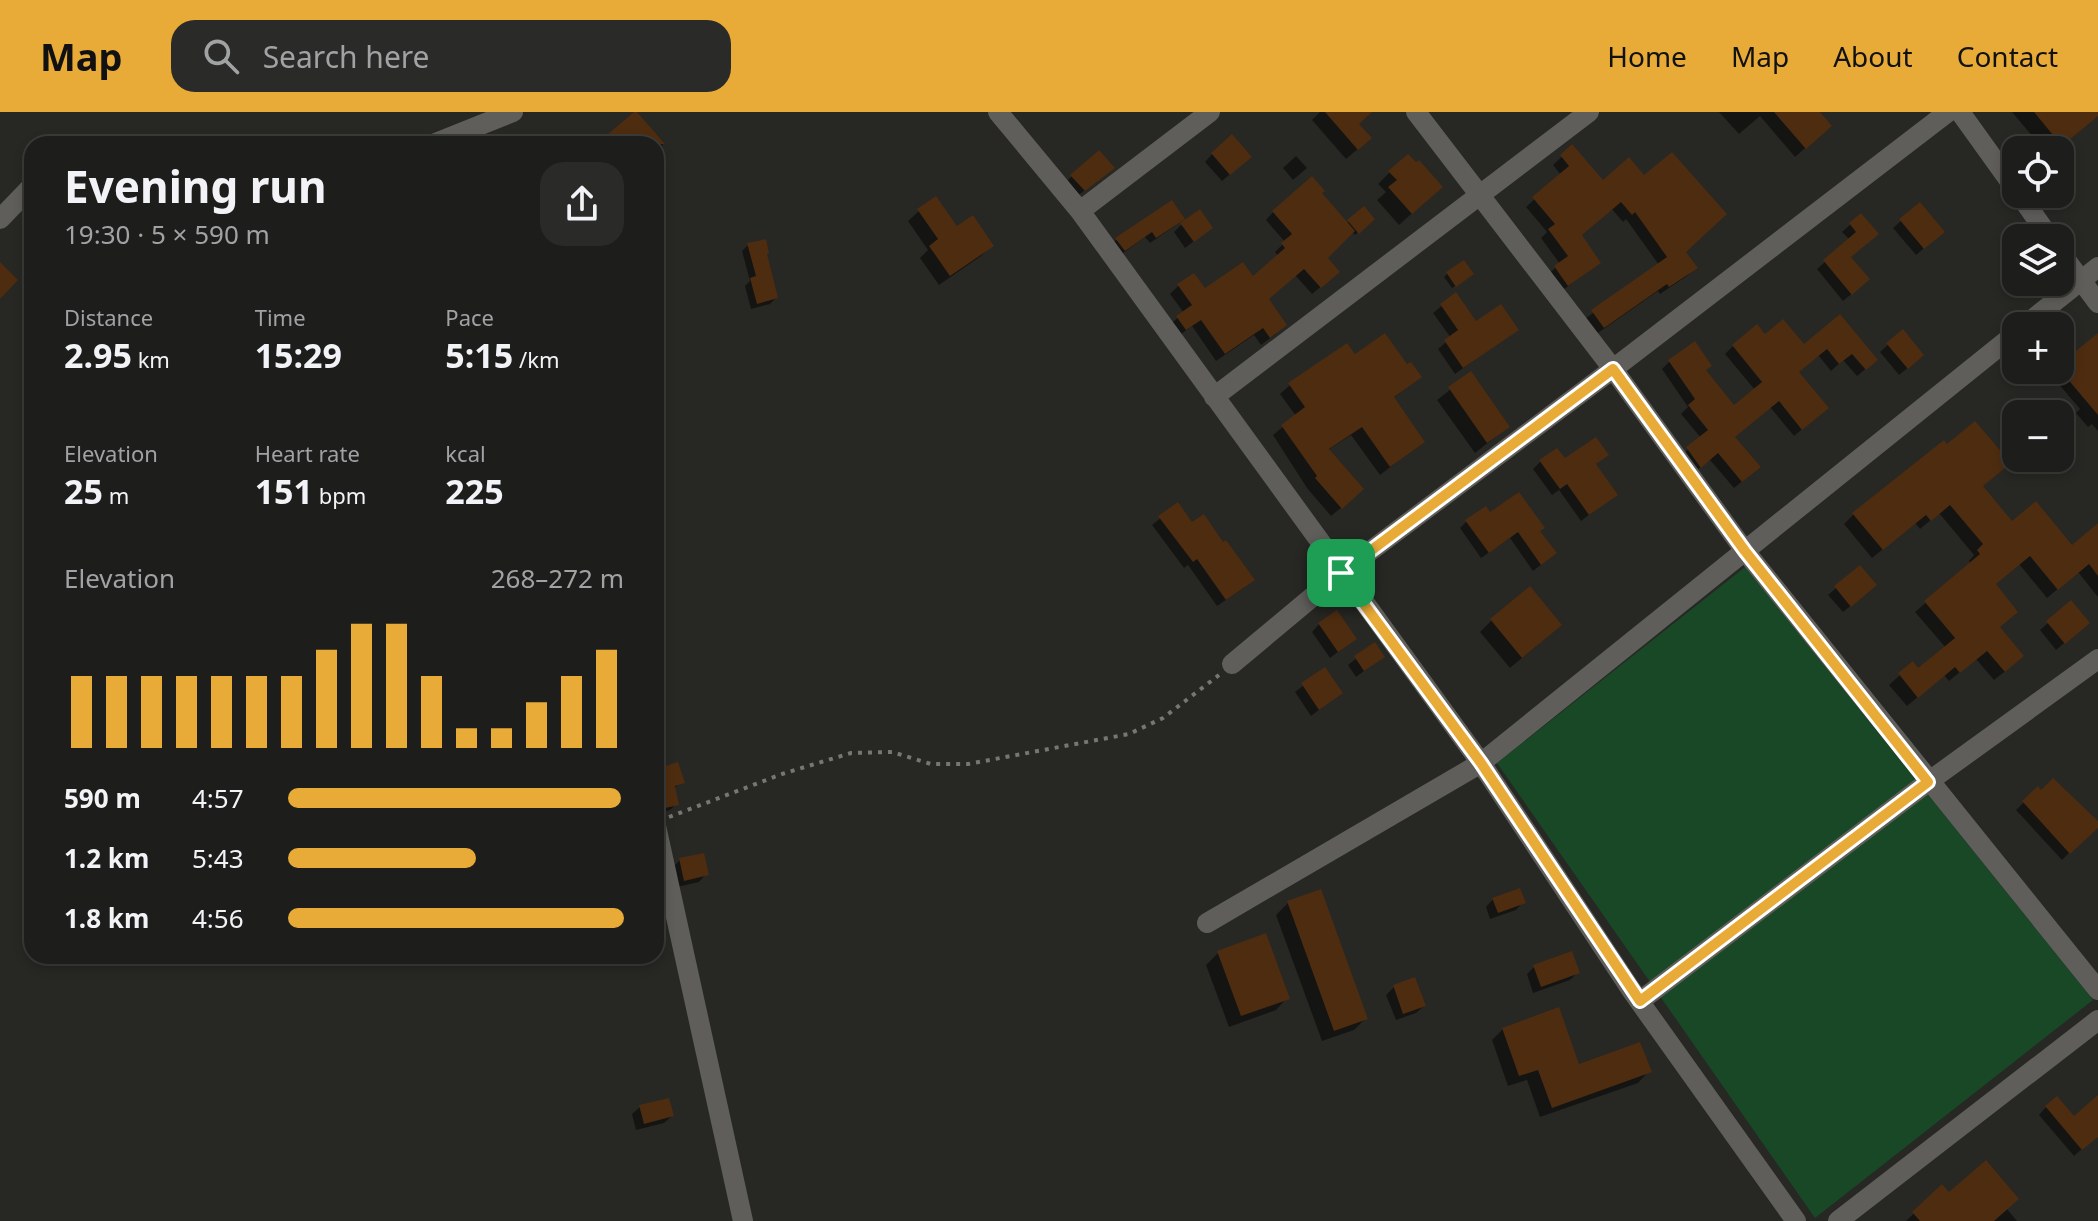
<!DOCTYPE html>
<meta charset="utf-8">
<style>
:root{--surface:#1d1d1b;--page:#2a2a28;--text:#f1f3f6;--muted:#a0a2a3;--line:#3b3b3a;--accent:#e9ab38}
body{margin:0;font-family:"Noto Sans",sans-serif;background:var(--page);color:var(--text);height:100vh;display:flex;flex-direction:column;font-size:30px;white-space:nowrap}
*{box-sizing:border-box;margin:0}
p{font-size:26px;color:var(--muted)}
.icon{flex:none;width:44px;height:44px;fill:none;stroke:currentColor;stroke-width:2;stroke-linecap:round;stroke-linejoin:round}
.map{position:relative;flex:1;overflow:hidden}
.sheet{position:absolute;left:24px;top:24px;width:640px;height:828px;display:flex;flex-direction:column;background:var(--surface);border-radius:24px;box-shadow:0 4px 12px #0003,0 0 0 2px var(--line)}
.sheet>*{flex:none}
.buttons{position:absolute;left:2002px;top:24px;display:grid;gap:16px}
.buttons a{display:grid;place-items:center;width:72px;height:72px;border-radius:16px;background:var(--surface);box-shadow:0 4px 12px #0003,0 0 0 2px var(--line);font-size:40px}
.pin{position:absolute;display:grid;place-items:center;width:68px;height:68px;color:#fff;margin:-34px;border-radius:16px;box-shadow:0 4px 12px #0006}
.round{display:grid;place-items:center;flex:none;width:84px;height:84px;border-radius:24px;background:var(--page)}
.summary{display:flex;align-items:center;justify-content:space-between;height:136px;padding:0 40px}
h1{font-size:44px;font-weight:700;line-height:60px}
.stats{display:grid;grid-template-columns:repeat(3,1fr);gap:12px;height:136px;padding:8px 40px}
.stats div{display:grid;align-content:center}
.stats b{font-size:34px;font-weight:700}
.stats small{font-size:22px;font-weight:400}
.stats p{font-size:22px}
.chart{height:224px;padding:16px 40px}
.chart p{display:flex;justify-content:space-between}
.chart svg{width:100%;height:144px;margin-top:8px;stroke:var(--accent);stroke-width:6}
ul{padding:0 40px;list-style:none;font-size:26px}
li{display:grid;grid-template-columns:128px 96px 1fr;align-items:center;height:60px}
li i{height:20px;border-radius:10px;background:var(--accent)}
header{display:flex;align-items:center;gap:48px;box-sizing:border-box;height:112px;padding:0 40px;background:var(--accent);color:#111}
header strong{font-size:38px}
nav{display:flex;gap:44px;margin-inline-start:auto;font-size:28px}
.search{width:560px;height:72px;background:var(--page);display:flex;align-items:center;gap:20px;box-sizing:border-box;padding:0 28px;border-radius:24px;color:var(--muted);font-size:30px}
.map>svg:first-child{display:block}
</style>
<header>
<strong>Map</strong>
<div class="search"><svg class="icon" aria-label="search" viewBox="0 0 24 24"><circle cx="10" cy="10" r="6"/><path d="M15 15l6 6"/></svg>Search here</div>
<nav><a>Home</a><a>Map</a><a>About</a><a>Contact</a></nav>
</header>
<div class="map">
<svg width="2098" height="1109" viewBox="0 0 2098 1109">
<rect width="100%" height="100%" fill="#272724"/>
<path fill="#184825" d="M 1745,455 L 2093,888 L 1815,1106 L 1497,651 Z"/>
<path fill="#0007" d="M 1320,0 L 1371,0 L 1357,13 L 1359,36 L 1346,47 L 1312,8 Z
M 1719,0 L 1817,0 L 1820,23 L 1795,45 L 1760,4 L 1739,22 Z
M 2012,0 L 2088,0 L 2082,17 L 2057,38 L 2044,38 Z
M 636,1 L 663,33 L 656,40 L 656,32 L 603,32 Z
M 1572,35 L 1602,71 L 1684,140 L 1695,156 L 1687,164 L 1660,182 L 1658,179 L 1595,223 L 1585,207 L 1659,153 L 1626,107 L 1623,110 L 1611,96 L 1580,124 L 1599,151 L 1559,181 L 1547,163 L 1560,152 L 1541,126 L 1547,120 L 1526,95 L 1561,63 L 1553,53 Z
M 1212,42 L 1242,52 L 1222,69 L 1205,50 Z
M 1296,44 L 1307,56 L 1293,68 L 1283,56 Z
M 1390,60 L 1428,87 L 1399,113 L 1377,88 L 1386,80 L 1378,72 Z
M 1105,63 L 1076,85 L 1064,72 L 1072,64 Z
M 1320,81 L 1346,112 L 1363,97 L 1373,107 L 1355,123 L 1352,120 L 1325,146 L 1329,168 L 1312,182 L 1295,163 L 1267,187 L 1277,221 L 1261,233 L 1254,223 L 1216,249 L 1192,214 L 1177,225 L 1169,213 L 1184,201 L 1170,182 L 1178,174 L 1204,179 L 1253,167 L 1279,145 L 1275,140 L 1285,130 L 1266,108 L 1273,100 Z
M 1919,93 L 1935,127 L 1916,143 L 1893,116 Z
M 919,99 L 957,117 L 992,133 L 981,144 L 939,173 L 920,146 L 928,138 L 908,109 Z
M 1861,103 L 1849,145 L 1860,175 L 1843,189 L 1817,157 L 1850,128 L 1842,120 Z
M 1182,112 L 1211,116 L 1185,136 L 1174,120 Z
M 1176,113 L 1150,131 L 1145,125 L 1119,144 L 1111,133 L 1117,127 Z
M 748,133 L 765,143 L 776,186 L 770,192 L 751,197 L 745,174 L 750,169 L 742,139 Z
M 1447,162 L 1468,165 L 1452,176 L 1444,165 Z
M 1455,183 L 1476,212 L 1517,217 L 1455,262 L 1438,237 L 1451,226 L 1433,201 Z
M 1840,204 L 1868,255 L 1857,264 L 1843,248 L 1831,259 L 1818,243 L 1797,261 L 1819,303 L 1794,324 L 1770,295 L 1733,326 L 1750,363 L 1734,376 L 1710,348 L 1692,362 L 1680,345 L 1701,326 L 1681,302 L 1688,295 L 1662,257 L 1670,249 L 1704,259 L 1734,296 L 1755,278 L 1725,242 L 1733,234 L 1757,215 L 1765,225 L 1803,235 Z
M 1902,220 L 1914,251 L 1899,263 L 1880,240 Z
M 2098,234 L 2098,319 L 2092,312 L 2088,315 L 2076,301 L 2080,297 L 2051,263 L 2060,258 L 2060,255 Z
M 1354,245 L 1407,255 L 1420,265 L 1392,287 L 1423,330 L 1380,363 L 1351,323 L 1328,338 L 1352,387 L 1331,404 L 1307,376 L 1273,323 L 1296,304 L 1280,282 L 1290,273 Z
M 1470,262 L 1508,315 L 1475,341 L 1437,288 Z
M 1606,343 L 1595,353 L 1616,382 L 1581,409 L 1559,378 L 1552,383 L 1533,357 L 1541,349 L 1564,349 Z
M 1981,375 L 2011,411 L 2072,436 L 2098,415 L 2098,485 L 2078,460 L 2047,486 L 2019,452 L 1994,473 L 1998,516 L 2012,554 L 1994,568 L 1976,547 L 1949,569 L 1944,563 L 1907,594 L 1889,573 L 1912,552 L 1918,559 L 1946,536 L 1915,500 L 1971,452 L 1969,449 L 1974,443 L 1939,401 L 1920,417 L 1915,411 L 1872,446 L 1844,412 L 1853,403 Z
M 1177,393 L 1245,475 L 1217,494 L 1188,453 L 1184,456 L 1152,413 Z
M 1490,403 L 1538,420 L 1547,448 L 1533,459 L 1510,426 L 1481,446 L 1460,416 L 1467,409 Z
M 1836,476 L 1867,481 L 1843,500 L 1828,483 Z
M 2071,491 L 2083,515 L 2056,538 L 2040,518 Z
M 1492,508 L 1548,524 L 1510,556 L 1480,520 Z
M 1319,512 L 1354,527 L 1330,546 L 1312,520 Z
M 1374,532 L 1383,545 L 1356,565 L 1348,553 Z
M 1325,557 L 1341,581 L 1311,604 L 1295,580 Z
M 656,659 L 682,670 L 673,677 L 676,692 L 670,698 L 657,701 Z
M 2038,677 L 2098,712 L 2062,748 L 2016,698 Z
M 680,748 L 706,762 L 699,770 L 677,775 L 672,756 Z
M 1493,787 L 1523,790 L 1516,798 L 1490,807 L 1486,795 Z
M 1288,791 L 1366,906 L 1354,918 L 1322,929 L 1276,803 Z
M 1218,841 L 1287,886 L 1276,898 L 1229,915 L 1206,853 Z
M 1534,855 L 1578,860 L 1570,868 L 1533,881 L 1527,862 Z
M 1394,875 L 1424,894 L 1416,901 L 1396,908 L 1386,883 Z
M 1503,917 L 1578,954 L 1649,959 L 1638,971 L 1540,1005 L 1527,968 L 1508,974 L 1492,928 Z
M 2098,985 L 2098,1023 L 2074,1044 L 2039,1003 L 2046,995 L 2074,1007 Z
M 640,995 L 672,1004 L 664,1011 L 636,1018 L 632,1002 Z
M 1942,1075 L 1949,1082 L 2007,1097 L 2017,1109 L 1906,1109 Z"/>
<path fill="#4e2c10" d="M 634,0 L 637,0 L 665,32 L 616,32 L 608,22 Z
M 1325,0 L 1372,0 L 1359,12 L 1372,26 L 1358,38 Z
M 1774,0 L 1820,0 L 1832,14 L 1806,37 Z
M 2034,0 L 2098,0 L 2098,4 L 2062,34 Z
M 1232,22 L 1252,45 L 1230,63 L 1211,41 Z
M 1572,32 L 1603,68 L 1629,45 L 1644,63 L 1672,40 L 1727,102 L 1686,140 L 1698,156 L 1669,175 L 1667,172 L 1604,216 L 1591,198 L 1667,145 L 1635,100 L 1632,103 L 1621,90 L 1582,123 L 1601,151 L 1568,174 L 1554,154 L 1568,144 L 1548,117 L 1555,112 L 1532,85 L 1569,54 L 1560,43 Z
M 1099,38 L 1115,56 L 1085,79 L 1070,63 Z
M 1408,42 L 1416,50 L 1419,48 L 1443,75 L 1412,102 L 1388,75 L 1397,68 L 1388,59 Z
M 1312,64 L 1325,79 L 1322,81 L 1355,119 L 1328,146 L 1340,160 L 1321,176 L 1304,157 L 1269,187 L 1287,213 L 1270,226 L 1263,216 L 1225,242 L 1201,208 L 1186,218 L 1176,204 L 1192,193 L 1177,172 L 1194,161 L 1205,176 L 1243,150 L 1253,164 L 1285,136 L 1281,131 L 1292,122 L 1272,99 Z
M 936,84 L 957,114 L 973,103 L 994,134 L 950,164 L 929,134 L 938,127 L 917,97 Z
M 1172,88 L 1185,107 L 1156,126 L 1152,120 L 1125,139 L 1115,126 Z
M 1920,90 L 1945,120 L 1924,137 L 1899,107 Z
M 1364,94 L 1375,107 L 1359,122 L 1347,108 Z
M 1200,97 L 1213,116 L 1194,130 L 1180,111 Z
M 1861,101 L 1879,122 L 1851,145 L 1870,167 L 1852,183 L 1823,148 L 1856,120 L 1849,111 Z
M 766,127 L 769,141 L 767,142 L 778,186 L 757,192 L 750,166 L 756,164 L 747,131 Z
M 1464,148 L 1474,162 L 1456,175 L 1446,160 Z
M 0,150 L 18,168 L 0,187 Z
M 1456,180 L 1476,209 L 1501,192 L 1519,218 L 1463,256 L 1444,228 L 1458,218 L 1440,192 Z
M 1840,202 L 1878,248 L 1866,258 L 1852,242 L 1839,252 L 1827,237 L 1799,260 L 1829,296 L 1802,318 L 1779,289 L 1735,325 L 1761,355 L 1742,370 L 1718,341 L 1701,356 L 1686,335 L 1708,318 L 1688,293 L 1695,287 L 1668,248 L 1695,229 L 1712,254 L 1706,258 L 1734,293 L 1762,270 L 1732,233 L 1757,212 L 1765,222 L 1783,207 L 1804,232 Z
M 1903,217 L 1924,243 L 1908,257 L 1886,231 Z
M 1385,221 L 1407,252 L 1411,250 L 1422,265 L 1394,285 L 1425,330 L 1390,355 L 1362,315 L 1329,337 L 1364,377 L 1342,397 L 1315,366 L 1317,364 L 1281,313 L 1305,295 L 1288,271 L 1347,231 L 1355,242 Z
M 2098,221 L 2098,303 L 2060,258 L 2060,252 Z
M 1471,259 L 1510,315 L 1487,331 L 1448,275 Z
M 1975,309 L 2011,351 L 1983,374 L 2012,409 L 2036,389 L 2072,433 L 2098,411 L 2098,464 L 2089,452 L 2058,478 L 2030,444 L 1996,472 L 2018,500 L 2000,515 L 2024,544 L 2005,560 L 1987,539 L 1960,561 L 1955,555 L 1918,586 L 1898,561 L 1913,549 L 1918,556 L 1955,526 L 1924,489 L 1980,442 L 1977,438 L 1983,432 L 1950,393 L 1931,409 L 1926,403 L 1883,438 L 1852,401 L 1944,328 L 1947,332 Z
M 1596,325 L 1609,343 L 1596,352 L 1618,383 L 1589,403 L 1567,372 L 1560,377 L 1539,348 L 1557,336 L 1565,346 Z
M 1519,380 L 1545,416 L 1540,419 L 1557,441 L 1541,453 L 1518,420 L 1489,441 L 1465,408 L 1486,394 L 1490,400 Z
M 1178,390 L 1192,410 L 1204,402 L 1223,430 L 1226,428 L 1255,468 L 1226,488 L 1197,447 L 1193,450 L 1158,404 Z
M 1860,453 L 1877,473 L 1851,495 L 1834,474 Z
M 1530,474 L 1562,513 L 1522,546 L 1490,507 Z
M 2071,488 L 2090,511 L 2065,532 L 2046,509 Z
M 1337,498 L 1357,527 L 1338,540 L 1318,511 Z
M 1375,530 L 1385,545 L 1364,559 L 1354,544 Z
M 1325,555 L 1343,581 L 1319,598 L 1301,571 Z
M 678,650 L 685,671 L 675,674 L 679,693 L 656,698 L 656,657 Z
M 2053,666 L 2098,709 L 2098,716 L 2070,742 L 2022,689 L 2038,674 L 2041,678 Z
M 704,741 L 709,763 L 684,769 L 679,746 Z
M 1520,776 L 1526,791 L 1498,801 L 1492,786 Z
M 1321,777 L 1368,907 L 1334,919 L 1287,789 Z
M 1266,821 L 1290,887 L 1241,904 L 1217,839 Z
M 1572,839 L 1580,861 L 1541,875 L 1533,853 Z
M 1415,865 L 1426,894 L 1403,902 L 1393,873 Z
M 1559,895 L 1579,952 L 1640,930 L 1652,960 L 1552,996 L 1538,958 L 1519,964 L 1502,916 Z
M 2098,983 L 2098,1025 L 2082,1038 L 2045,994 L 2057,984 L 2074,1004 Z
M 669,986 L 674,1004 L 644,1012 L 639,993 Z
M 1986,1048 L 2019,1087 L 1994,1109 L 1920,1109 L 1912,1100 L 1942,1072 L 1949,1080 Z"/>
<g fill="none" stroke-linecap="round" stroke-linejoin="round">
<path stroke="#767674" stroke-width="4" stroke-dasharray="4 6" stroke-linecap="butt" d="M 669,705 L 782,662 L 851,641 L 892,640 L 931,652 L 968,652 L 1129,622 L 1163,606 L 1219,563"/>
<path stroke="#5f5e5b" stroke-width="20" d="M 998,0 L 1080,99 L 1481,651 L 1632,879 L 1796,1109
M 1416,0 L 1613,257 L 1745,439 L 2098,878
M 1960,0 L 2016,78
M 433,32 L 513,0
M 2019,82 L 2050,126
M 1080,99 L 1210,0
M 0,107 L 32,74
M 2060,140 L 2098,191
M 2024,214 L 2098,155
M 1214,285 L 1589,0
M 1232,552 L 1341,461 L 1613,257 L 1948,0
M 656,714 L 743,1109
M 1207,811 L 1481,651 L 2016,221
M 1640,889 L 1928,670 L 2098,547
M 1838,1109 L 2098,908"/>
</g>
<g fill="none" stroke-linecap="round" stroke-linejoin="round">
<g stroke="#fff" stroke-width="16">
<path id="route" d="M 1613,257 L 1745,439 L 1928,670 L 1640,889 L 1481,651 L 1341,461 Z"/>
</g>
<use href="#route" stroke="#e9ab38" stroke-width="10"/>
</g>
</svg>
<div class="buttons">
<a><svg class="icon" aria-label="locate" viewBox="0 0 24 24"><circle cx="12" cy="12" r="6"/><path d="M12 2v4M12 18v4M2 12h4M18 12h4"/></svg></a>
<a><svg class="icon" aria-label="layers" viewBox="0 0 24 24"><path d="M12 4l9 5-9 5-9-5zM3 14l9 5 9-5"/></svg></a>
<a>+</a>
<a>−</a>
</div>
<div class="pin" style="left:1341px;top:461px;background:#1e9e55"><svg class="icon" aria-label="arrive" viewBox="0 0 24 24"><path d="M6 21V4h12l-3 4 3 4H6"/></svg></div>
<section class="sheet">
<div class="summary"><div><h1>Evening run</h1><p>19:30 · 5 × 590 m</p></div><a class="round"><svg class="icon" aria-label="share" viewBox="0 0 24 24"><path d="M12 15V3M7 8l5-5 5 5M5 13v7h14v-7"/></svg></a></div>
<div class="stats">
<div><p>Distance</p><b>2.95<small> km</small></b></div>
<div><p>Time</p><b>15:29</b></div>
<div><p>Pace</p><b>5:15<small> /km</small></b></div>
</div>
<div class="stats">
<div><p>Elevation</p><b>25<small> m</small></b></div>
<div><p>Heart rate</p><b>151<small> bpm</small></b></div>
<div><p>kcal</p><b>225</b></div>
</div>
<div class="chart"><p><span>Elevation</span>268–272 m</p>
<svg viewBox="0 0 160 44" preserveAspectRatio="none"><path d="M5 44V22M15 44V22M25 44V22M35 44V22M45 44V22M55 44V22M65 44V22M75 44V14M85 44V6M95 44V6M105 44V22M115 44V38M125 44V38M135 44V30M145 44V22M155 44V14"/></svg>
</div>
<ul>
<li><b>590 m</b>4:57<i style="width:99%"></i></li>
<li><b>1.2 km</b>5:43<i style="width:56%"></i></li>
<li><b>1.8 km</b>4:56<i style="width:100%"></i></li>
</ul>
</section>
</div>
